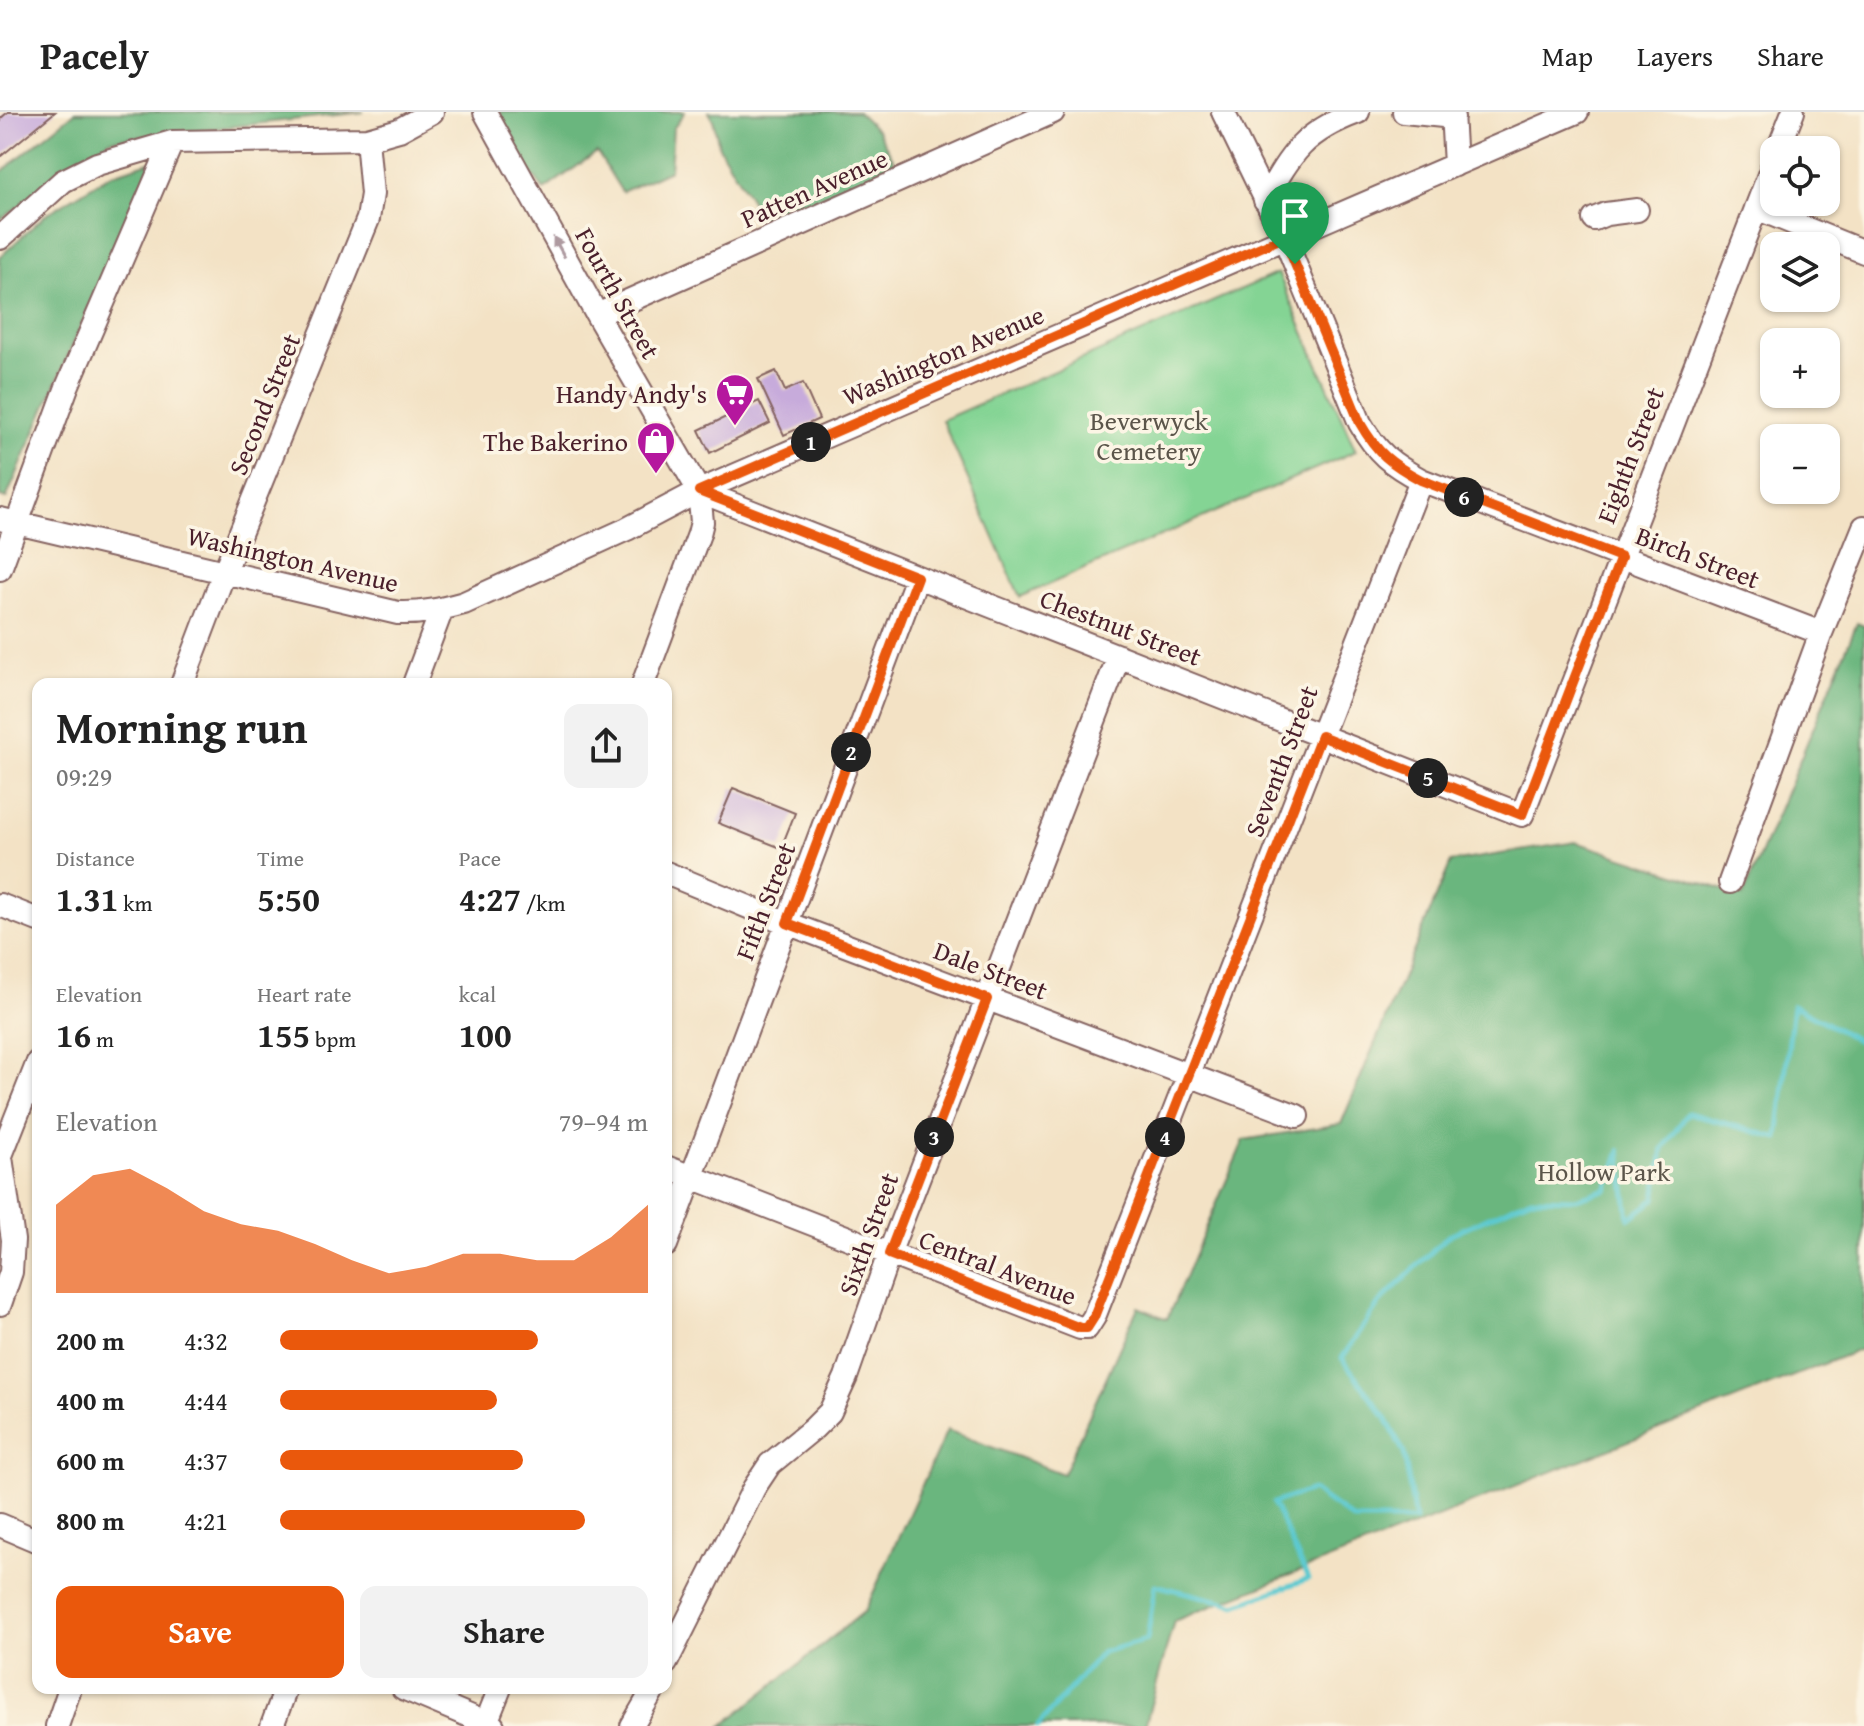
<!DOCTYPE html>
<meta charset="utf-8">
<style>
:root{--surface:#fff;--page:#f2f2f2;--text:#222;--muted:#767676;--line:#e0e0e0;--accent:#ea580c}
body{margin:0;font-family:"Gentium Book Plus",serif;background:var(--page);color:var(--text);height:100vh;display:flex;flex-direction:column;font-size:30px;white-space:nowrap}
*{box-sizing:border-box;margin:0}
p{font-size:26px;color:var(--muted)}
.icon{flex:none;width:44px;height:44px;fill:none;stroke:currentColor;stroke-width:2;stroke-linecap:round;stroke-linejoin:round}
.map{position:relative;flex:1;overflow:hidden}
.side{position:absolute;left:32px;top:566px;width:640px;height:1016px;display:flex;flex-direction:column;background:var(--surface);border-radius:16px;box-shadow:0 2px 6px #0004}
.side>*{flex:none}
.fabs{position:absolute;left:1760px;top:24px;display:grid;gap:16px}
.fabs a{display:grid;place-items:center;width:80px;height:80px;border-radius:16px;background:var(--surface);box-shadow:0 2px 6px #0004;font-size:40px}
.pin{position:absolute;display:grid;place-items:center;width:68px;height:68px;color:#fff;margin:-82px -34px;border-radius:50% 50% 50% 0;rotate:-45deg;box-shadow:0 0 8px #0007}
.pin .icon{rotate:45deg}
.km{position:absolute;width:40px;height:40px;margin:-20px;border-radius:50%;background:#222;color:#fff;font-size:22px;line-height:40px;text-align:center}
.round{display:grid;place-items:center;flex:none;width:84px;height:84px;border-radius:16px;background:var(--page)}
.head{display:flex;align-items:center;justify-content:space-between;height:136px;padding:0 24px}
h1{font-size:44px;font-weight:600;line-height:60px}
.stats{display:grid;grid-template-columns:repeat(3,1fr);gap:12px;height:136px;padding:8px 24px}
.stats div{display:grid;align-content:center}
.stats b{font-size:34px;font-weight:600}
.stats small{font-size:22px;font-weight:400}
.stats p{font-size:22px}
.chart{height:224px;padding:16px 24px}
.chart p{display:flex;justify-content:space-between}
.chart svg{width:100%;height:144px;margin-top:8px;fill:var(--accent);opacity:.7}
.primary-button{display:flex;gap:16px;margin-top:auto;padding:16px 24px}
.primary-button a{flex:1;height:92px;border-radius:16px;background:var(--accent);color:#fff;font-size:32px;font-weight:600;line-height:92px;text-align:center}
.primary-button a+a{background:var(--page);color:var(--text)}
ul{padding:0 24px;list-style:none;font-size:26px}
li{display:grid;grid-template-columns:128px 96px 1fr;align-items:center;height:60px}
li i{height:20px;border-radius:10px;background:var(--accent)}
header{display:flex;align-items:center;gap:48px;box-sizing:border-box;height:112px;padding:0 40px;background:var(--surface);border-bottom:2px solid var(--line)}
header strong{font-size:38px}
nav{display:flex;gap:44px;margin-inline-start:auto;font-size:28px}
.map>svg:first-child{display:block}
</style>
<header>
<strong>Pacely</strong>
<nav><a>Map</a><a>Layers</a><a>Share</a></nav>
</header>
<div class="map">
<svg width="1864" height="1614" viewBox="0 0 1864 1614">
<rect width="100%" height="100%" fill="#fcf5e5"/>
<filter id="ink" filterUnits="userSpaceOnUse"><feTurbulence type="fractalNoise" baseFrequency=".0125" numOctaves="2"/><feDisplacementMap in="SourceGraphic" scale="16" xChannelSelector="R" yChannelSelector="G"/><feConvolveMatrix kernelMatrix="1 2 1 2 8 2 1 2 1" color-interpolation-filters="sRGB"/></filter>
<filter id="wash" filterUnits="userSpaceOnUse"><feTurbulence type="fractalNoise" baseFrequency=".006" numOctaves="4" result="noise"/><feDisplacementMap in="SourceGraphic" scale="32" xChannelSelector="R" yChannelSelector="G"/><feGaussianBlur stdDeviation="1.8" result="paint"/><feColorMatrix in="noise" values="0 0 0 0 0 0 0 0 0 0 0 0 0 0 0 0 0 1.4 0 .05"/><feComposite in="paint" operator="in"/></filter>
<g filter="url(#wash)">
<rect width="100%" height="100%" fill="#f3e2c5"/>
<path fill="#84d494" stroke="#677a60" stroke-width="2" d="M 1278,161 L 1356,339 L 1020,485 L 942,308 Z"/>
<path fill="#6bb67e" stroke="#5a6a54" stroke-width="2" d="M 75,0 L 364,0 L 110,28 L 0,108 L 0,61 Z
M 485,0 L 685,0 L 673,17 L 670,58 L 622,80 L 597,40 L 544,78 Z
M 709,0 L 858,0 L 877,18 L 896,52 L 764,110 L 719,35 L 713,7 Z
M 152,49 L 6,387 L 0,385 L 0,145 L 45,103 L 110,63 Z
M 1857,511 L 1864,514 L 1864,1236 L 1174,1509 L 1145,1614 L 722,1614 L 865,1499 L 947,1318 L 1063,1362 L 1138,1195 L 1167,1207 L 1244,1028 L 1341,1012 L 1451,750 L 1576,730 L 1743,784 Z"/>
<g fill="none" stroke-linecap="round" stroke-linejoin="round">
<path stroke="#5cc9d0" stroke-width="5" d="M 1038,1614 L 1102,1540 L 1147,1528 L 1155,1473 L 1236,1493 L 1308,1467 L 1273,1391 L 1312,1378 L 1354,1408 L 1415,1408 L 1404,1341 L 1386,1306 L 1342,1246 L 1380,1190 L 1449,1123 L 1531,1086 L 1576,1087 L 1607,1077 L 1620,1038 L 1629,1107 L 1655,1087 L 1663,1037 L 1688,1001 L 1778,1026 L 1793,893 L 1864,932"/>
</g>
<g id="blocks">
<path fill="#c7abdb" d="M 8,0 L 55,0 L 0,45 L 0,7 Z
M 776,259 L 785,279 L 803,271 L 819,307 L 784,323 L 758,267 Z
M 759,289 L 770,311 L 710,341 L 699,318 Z
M 733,676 L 795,701 L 781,736 L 718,711 Z"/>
</g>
</g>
<g filter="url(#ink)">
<use href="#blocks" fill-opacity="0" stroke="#856361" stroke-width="2"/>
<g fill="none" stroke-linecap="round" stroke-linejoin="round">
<g stroke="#856361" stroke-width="26">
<path id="minor" d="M 485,0 L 597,203 L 699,379 L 702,410 L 699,422 L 643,572
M 1223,0 L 1284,125 L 1360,311 C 1377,341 1391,352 1421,368 L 1821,521
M 1404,0 L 1453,5
M 1452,0 L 1455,53
M 1778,38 L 1793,0
M 1265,88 C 1292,40 1304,20 1358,0
M 1756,96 L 1864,140
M 1594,107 L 1606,102 L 1637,98
M 0,126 L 63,69 L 97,52 L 172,30 L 367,27 L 399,18 L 432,0
M 597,203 L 1053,0
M 699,379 L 1522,703 L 1774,50
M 0,407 L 398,501 C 422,502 442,497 464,491 L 627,417 L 699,379 L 1577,0
M 0,457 L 67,275 L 172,30
M 182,572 L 224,461 L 368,107 L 372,82 L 367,27
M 414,572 L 442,497
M 666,761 L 787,811 L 1297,1004
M 1730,770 L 1821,521 L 1864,415
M 0,793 L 38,808
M 0,1046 L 38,950
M 666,1055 L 1080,1216 L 1087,1216 L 1094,1205 L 1421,368
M 666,1133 L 917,465
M 0,1192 L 11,1160 L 13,1128 L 1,1045
M 0,1413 L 38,1429
M 666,1551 L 754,1376 L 770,1352 L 814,1316 L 830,1300 L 846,1265 L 889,1142 L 1119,544
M 403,1576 L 493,1614
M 486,1611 L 500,1576
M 57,1614 L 70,1576
M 272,1614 L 286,1576
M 632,1614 L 654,1576"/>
</g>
<use href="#minor" stroke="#fff" stroke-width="22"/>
</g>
<defs><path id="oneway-solid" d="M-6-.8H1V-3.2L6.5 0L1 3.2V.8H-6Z" transform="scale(2)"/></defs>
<use fill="#ae9aa0" href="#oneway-solid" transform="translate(559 135) rotate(-119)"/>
</g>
<g fill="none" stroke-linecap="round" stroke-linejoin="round" filter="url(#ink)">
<g stroke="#fff" stroke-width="16">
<path id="route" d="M 1284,125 L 1360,311 C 1377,341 1391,352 1421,368 L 1621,445 L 1522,703 L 1321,624 L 1094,1205 L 1087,1216 L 1080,1216 L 889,1142 L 987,887 L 787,811 L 917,465 L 699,379 Z"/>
</g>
<use href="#route" stroke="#ea580c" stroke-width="10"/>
</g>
<defs>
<g id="supermarket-pin" transform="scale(2)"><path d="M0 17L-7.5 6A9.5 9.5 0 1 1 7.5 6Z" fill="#b5179e" stroke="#fcf5e5"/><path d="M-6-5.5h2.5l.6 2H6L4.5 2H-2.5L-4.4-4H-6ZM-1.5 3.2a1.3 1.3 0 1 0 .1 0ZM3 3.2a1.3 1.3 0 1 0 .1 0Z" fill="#fff"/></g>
<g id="shop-pin" transform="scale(2)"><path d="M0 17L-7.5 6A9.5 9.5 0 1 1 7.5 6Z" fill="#b5179e" stroke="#fcf5e5"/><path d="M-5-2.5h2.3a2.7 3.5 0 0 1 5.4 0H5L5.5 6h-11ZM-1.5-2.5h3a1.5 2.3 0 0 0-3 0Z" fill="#fff"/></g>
</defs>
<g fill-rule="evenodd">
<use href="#supermarket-pin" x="735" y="281"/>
<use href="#shop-pin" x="656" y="329"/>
</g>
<g text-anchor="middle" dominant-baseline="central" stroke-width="7" stroke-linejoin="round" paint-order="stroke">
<g font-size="26" fill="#4a1f2b" stroke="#fcf5e5">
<text transform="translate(814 76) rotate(-24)">Patten Avenue</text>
<text transform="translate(618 181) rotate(61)">Fourth Street</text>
<text transform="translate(943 243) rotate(-23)">Washington Avenue</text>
<text transform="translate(264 292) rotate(-68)">Second Street</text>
<text transform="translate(1630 343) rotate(-69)">Eighth Street</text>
<text transform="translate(1698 445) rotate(21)">Birch Street</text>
<text transform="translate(293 447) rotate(13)">Washington Avenue</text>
<text transform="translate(1121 515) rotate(21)">Chestnut Street</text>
<text transform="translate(1281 649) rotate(-69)">Seventh Street</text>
<text transform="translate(765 789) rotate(-69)">Fifth Street</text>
<text transform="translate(991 858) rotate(21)">Dale Street</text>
<text transform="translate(868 1122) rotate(-70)">Sixth Street</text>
<text transform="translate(998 1155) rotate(21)">Central Avenue</text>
</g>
<g font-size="26" fill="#4a1f2b" stroke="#fcf5e5" text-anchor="end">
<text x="707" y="281">Handy Andy's</text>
<text x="628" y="329">The Bakerino</text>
</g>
<g font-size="26" fill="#5b554a" stroke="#fcf5e5">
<text x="1149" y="308">Beverwyck<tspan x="1149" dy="30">Cemetery</tspan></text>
<text x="1604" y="1059">Hollow Park</text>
</g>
</g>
</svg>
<div class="fabs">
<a><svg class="icon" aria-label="locate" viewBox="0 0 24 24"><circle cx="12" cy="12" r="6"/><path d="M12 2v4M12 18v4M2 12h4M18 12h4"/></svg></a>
<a><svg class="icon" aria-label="layers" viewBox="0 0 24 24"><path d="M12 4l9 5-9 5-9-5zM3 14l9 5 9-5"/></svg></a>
<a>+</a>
<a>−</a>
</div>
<div class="pin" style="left:1295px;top:152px;background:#1e9e55"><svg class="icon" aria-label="arrive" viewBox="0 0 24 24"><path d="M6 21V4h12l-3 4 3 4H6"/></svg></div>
<b class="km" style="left:811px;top:330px">1</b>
<b class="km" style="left:851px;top:640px">2</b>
<b class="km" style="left:934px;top:1025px">3</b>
<b class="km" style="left:1165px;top:1025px">4</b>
<b class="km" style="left:1428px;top:666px">5</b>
<b class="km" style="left:1464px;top:385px">6</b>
<section class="side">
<div class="head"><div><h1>Morning run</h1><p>09:29</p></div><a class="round"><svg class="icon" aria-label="share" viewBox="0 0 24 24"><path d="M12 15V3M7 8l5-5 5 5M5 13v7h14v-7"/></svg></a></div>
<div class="stats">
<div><p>Distance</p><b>1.31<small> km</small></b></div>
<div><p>Time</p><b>5:50</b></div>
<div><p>Pace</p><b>4:27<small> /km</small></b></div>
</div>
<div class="stats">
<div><p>Elevation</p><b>16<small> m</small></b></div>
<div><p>Heart rate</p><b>155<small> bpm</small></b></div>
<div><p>kcal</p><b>100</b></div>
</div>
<div class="chart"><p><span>Elevation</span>79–94 m</p>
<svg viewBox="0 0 160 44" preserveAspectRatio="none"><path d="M0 44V17L10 8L20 6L30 12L40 19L50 23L60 25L70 29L80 34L90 38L100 36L110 32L120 32L130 34L140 34L150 27L160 17V44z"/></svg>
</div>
<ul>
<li><b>200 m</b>4:32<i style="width:70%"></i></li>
<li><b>400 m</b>4:44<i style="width:59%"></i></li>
<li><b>600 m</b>4:37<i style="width:66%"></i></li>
<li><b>800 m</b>4:21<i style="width:83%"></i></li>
</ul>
<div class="primary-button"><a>Save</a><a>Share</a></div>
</section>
</div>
